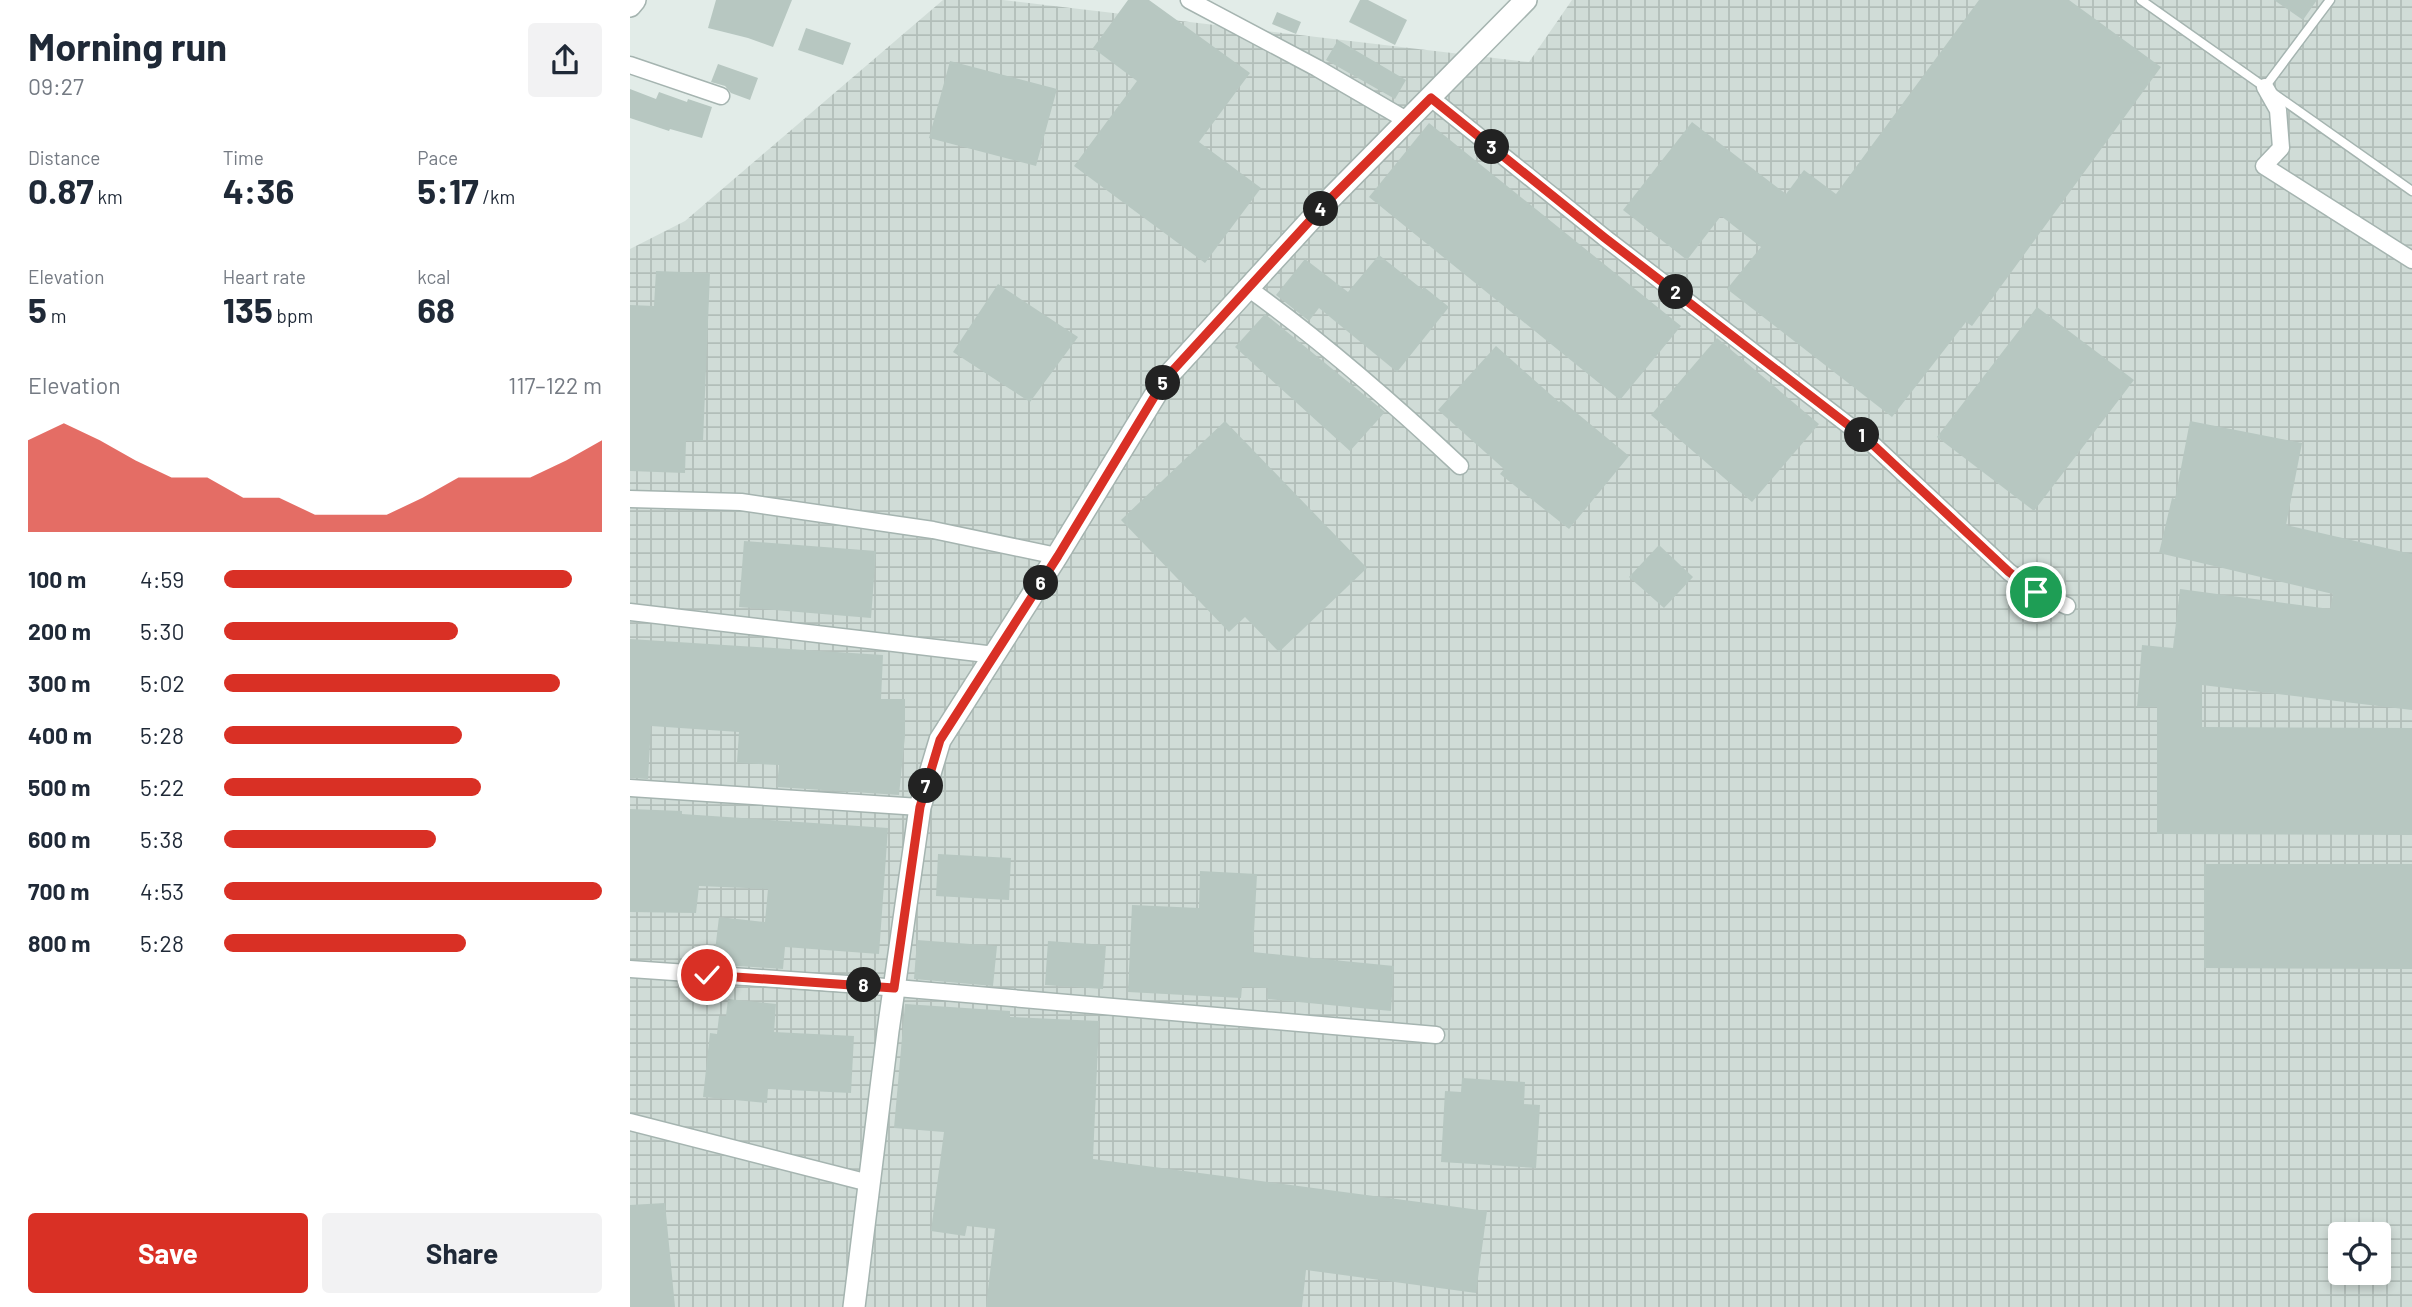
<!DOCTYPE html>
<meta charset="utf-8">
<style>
:root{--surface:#fff;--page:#f2f2f3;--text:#1f2937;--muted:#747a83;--accent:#d93025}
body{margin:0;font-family:Barlow,sans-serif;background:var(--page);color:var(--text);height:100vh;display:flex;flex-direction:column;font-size:26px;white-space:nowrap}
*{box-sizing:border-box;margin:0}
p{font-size:23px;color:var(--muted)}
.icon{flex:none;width:38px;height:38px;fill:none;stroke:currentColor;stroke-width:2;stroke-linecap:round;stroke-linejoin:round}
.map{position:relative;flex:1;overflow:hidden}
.details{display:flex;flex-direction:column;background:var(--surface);width:630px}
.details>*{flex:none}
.controls{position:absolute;left:1698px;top:1222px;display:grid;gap:14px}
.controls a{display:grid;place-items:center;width:63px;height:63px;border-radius:7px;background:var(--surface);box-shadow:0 4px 10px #0003;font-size:35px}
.pin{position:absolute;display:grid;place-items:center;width:60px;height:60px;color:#fff;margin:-30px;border:4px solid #fff;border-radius:50%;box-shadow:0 2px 7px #0007}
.km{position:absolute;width:35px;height:35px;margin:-18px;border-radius:50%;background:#222;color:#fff;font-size:19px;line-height:35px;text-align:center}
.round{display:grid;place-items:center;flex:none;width:74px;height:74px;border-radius:7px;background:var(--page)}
.headline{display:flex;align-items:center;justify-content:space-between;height:119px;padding:0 28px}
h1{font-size:38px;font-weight:700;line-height:52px}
.metrics{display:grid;grid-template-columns:repeat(3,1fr);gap:10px;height:119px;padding:7px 28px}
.metrics div{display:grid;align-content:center}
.metrics b{font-size:35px;font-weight:700}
.metrics small{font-size:19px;font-weight:400}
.metrics p{font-size:19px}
.chart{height:196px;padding:14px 28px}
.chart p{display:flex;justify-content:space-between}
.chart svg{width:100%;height:126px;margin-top:7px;fill:var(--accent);opacity:.7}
.button{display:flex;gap:14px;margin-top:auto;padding:14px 28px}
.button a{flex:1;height:80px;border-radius:7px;background:var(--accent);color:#fff;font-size:28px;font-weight:700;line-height:80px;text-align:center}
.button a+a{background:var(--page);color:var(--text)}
ul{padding:0 28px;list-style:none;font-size:23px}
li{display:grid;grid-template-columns:112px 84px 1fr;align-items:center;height:52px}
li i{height:18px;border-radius:9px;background:var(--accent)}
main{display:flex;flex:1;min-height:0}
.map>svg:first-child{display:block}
</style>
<main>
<section class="details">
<div class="headline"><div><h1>Morning run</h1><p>09:27</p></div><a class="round"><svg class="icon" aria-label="share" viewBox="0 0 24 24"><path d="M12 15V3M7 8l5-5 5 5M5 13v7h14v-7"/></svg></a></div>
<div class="metrics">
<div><p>Distance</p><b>0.87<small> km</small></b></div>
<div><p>Time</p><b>4:36</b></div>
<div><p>Pace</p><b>5:17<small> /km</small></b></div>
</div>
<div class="metrics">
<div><p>Elevation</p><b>5<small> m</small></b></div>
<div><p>Heart rate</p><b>135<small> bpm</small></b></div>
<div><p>kcal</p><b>68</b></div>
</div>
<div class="chart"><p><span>Elevation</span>117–122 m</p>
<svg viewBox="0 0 160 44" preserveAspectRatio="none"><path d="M0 44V12L10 6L20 12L30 19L40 25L50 25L60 32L70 32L80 38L90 38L100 38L110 32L120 25L130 25L140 25L150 19L160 12V44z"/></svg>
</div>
<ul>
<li><b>100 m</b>4:59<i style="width:92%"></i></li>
<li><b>200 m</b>5:30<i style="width:62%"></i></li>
<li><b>300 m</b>5:02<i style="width:89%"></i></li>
<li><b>400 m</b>5:28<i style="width:63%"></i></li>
<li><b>500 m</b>5:22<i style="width:68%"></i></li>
<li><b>600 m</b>5:38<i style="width:56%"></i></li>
<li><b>700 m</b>4:53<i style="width:100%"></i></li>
<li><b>800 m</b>5:28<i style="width:64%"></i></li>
</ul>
<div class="button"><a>Save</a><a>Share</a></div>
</section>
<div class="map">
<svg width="1782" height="1307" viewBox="0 0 1782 1307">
<defs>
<pattern id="industrial-grid" width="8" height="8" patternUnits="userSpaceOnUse" patternTransform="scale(1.75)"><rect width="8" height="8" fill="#d0dcd7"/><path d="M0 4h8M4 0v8" fill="none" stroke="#b2beb9"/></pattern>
</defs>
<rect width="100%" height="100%" fill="#e2ece8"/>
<path fill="url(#industrial-grid)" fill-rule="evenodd" d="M 313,0 L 373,0 L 899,62 L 942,0 L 1782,0 L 1782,1307 L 0,1307 L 0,249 L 55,221 ZM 1710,1234 L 1748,1234 L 1748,1272 L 1710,1272 Z"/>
<path fill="#b7c7c1" d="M 86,0 L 162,0 L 143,47 L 118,38 L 78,28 Z
M 498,0 L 519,0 L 620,73 L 569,142 L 631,188 L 575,263 L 444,166 L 507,81 L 463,48 Z
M 730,0 L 738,0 L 777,20 L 765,45 L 719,22 Z
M 1349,0 L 1439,0 L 1531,67 L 1342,326 L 1336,322 L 1262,417 L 1097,289 L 1131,247 L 1091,216 L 1057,260 L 993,210 L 1062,122 L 1156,194 L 1174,170 L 1206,194 Z
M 1644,0 L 1687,0 L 1673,20 Z
M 647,12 L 671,22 L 666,34 L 642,24 Z
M 176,28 L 221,43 L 213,65 L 168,50 Z
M 708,40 L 776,80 L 765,99 L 696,60 Z
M 320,61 L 427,89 L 406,166 L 299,138 Z
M 88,64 L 128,78 L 120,100 L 101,93 L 95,86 L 81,82 Z
M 0,89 L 26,99 L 29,92 L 57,102 L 58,99 L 82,107 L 72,138 L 40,129 L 39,131 L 0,118 Z
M 799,123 L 1051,326 L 990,400 L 739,197 Z
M 749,255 L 792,289 L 794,287 L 819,307 L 767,372 L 689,308 L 679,321 L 646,295 L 675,259 L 718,292 Z
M 26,271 L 80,273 L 73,441 L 56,441 L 55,473 L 0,471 L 0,305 L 24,306 Z
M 368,284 L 448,337 L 400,402 L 323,352 Z
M 1407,307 L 1504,380 L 1404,511 L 1307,437 Z
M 635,314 L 755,412 L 720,451 L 605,347 Z
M 1087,338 L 1189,424 L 1122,502 L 1021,415 Z
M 866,346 L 929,402 L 931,400 L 999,456 L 939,529 L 870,474 L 874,469 L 808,410 Z
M 595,421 L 737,568 L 649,652 L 615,617 L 599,632 L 491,520 Z
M 1560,421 L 1672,443 L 1656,525 L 1782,554 L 1782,710 L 1572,685 L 1572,727 L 1782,728 L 1782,835 L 1527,834 L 1527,707 L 1507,707 L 1512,645 L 1543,648 L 1550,589 L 1700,609 L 1703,594 L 1529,553 L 1542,498 L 1545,499 Z
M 114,541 L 246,551 L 241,618 L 109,607 Z
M 1029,545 L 1063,577 L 1034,608 L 999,577 Z
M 0,639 L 253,655 L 251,699 L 275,699 L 275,736 L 269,795 L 147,787 L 149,765 L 107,763 L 109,732 L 21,726 L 18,779 L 0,778 Z
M 0,809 L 52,811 L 52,814 L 258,828 L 249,954 L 155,947 L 153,969 L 94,965 L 96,952 L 85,951 L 89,917 L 135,922 L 138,889 L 69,886 L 66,913 L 0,912 Z
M 308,854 L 381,858 L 379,900 L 306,896 Z
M 1574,864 L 1782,864 L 1782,969 L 1574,968 Z
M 570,871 L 627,874 L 623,952 L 764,966 L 761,1011 L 637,999 L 638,988 L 612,987 L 611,998 L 498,992 L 502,905 L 569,908 Z
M 287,940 L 367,946 L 363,986 L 284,979 Z
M 418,941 L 476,945 L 473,989 L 415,985 Z
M 98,999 L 146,1004 L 144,1032 L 224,1036 L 221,1093 L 138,1089 L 137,1103 L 73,1097 L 80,1033 L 87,1034 L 89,1016 L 96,1016 Z
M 275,1004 L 380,1011 L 380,1017 L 469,1021 L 463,1159 L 857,1211 L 846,1293 L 676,1270 L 672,1307 L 356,1307 L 365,1229 L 337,1226 L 335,1236 L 301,1231 L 314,1132 L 264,1128 Z
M 832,1078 L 895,1082 L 894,1104 L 910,1105 L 906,1168 L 811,1162 L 815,1091 L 831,1092 Z
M 35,1203 L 45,1307 L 0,1307 L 0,1205 Z"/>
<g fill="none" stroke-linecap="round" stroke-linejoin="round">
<g stroke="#a5b4b0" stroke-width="11">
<path id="service" d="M 1511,0 L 1782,191
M 1635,87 L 1700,0"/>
</g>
<g stroke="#a5b4b0" stroke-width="19">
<path id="minor" d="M 559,0 L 687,68 L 778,121
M 0,65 L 91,96
M 1635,87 L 1648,110 L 1651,148 L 1634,166 L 1782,260
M 801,98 L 975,238 L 1239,441 L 1379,572 L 1406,592 L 1437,606
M 618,288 C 693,342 763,403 830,466
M 0,499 L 111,502 L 303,530 L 427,556
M 0,612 L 365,655
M 0,788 L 290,807
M 0,969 L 232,985 L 806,1035
M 0,1122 L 239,1183"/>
</g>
<g stroke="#a5b4b0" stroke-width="24">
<path id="tertiary" d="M 0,6 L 5,0
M 224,1307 L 258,1031 L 290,807 L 310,740 L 427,556 L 535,379 L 697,202 L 896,0"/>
</g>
<use href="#service" stroke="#fff" stroke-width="8"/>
<use href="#minor" stroke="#fff" stroke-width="16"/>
<use href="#tertiary" stroke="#fff" stroke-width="21"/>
</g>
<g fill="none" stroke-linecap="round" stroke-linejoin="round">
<g stroke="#fff" stroke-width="14">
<path id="route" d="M 77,975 L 264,988 L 290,807 L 310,740 L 428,556 L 535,379 L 697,202 L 801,98 L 975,238 L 1239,441 L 1379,572 L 1406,592"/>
</g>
<use href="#route" stroke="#d93025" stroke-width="9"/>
</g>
</svg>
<div class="controls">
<a><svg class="icon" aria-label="locate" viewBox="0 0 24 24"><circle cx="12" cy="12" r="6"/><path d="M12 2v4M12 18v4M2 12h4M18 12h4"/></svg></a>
</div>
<div class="pin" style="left:1406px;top:592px;background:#1e9e55"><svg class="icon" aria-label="arrive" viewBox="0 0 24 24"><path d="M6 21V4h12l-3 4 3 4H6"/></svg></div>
<div class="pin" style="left:77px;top:975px;background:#d93025"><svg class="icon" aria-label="check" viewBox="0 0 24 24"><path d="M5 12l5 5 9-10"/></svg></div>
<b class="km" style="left:1232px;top:435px">1</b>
<b class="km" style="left:1046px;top:292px">2</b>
<b class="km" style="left:862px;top:147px">3</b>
<b class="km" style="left:691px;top:209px">4</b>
<b class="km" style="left:533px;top:383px">5</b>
<b class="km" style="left:411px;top:583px">6</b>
<b class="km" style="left:296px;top:786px">7</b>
<b class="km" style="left:234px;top:985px">8</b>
</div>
</main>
